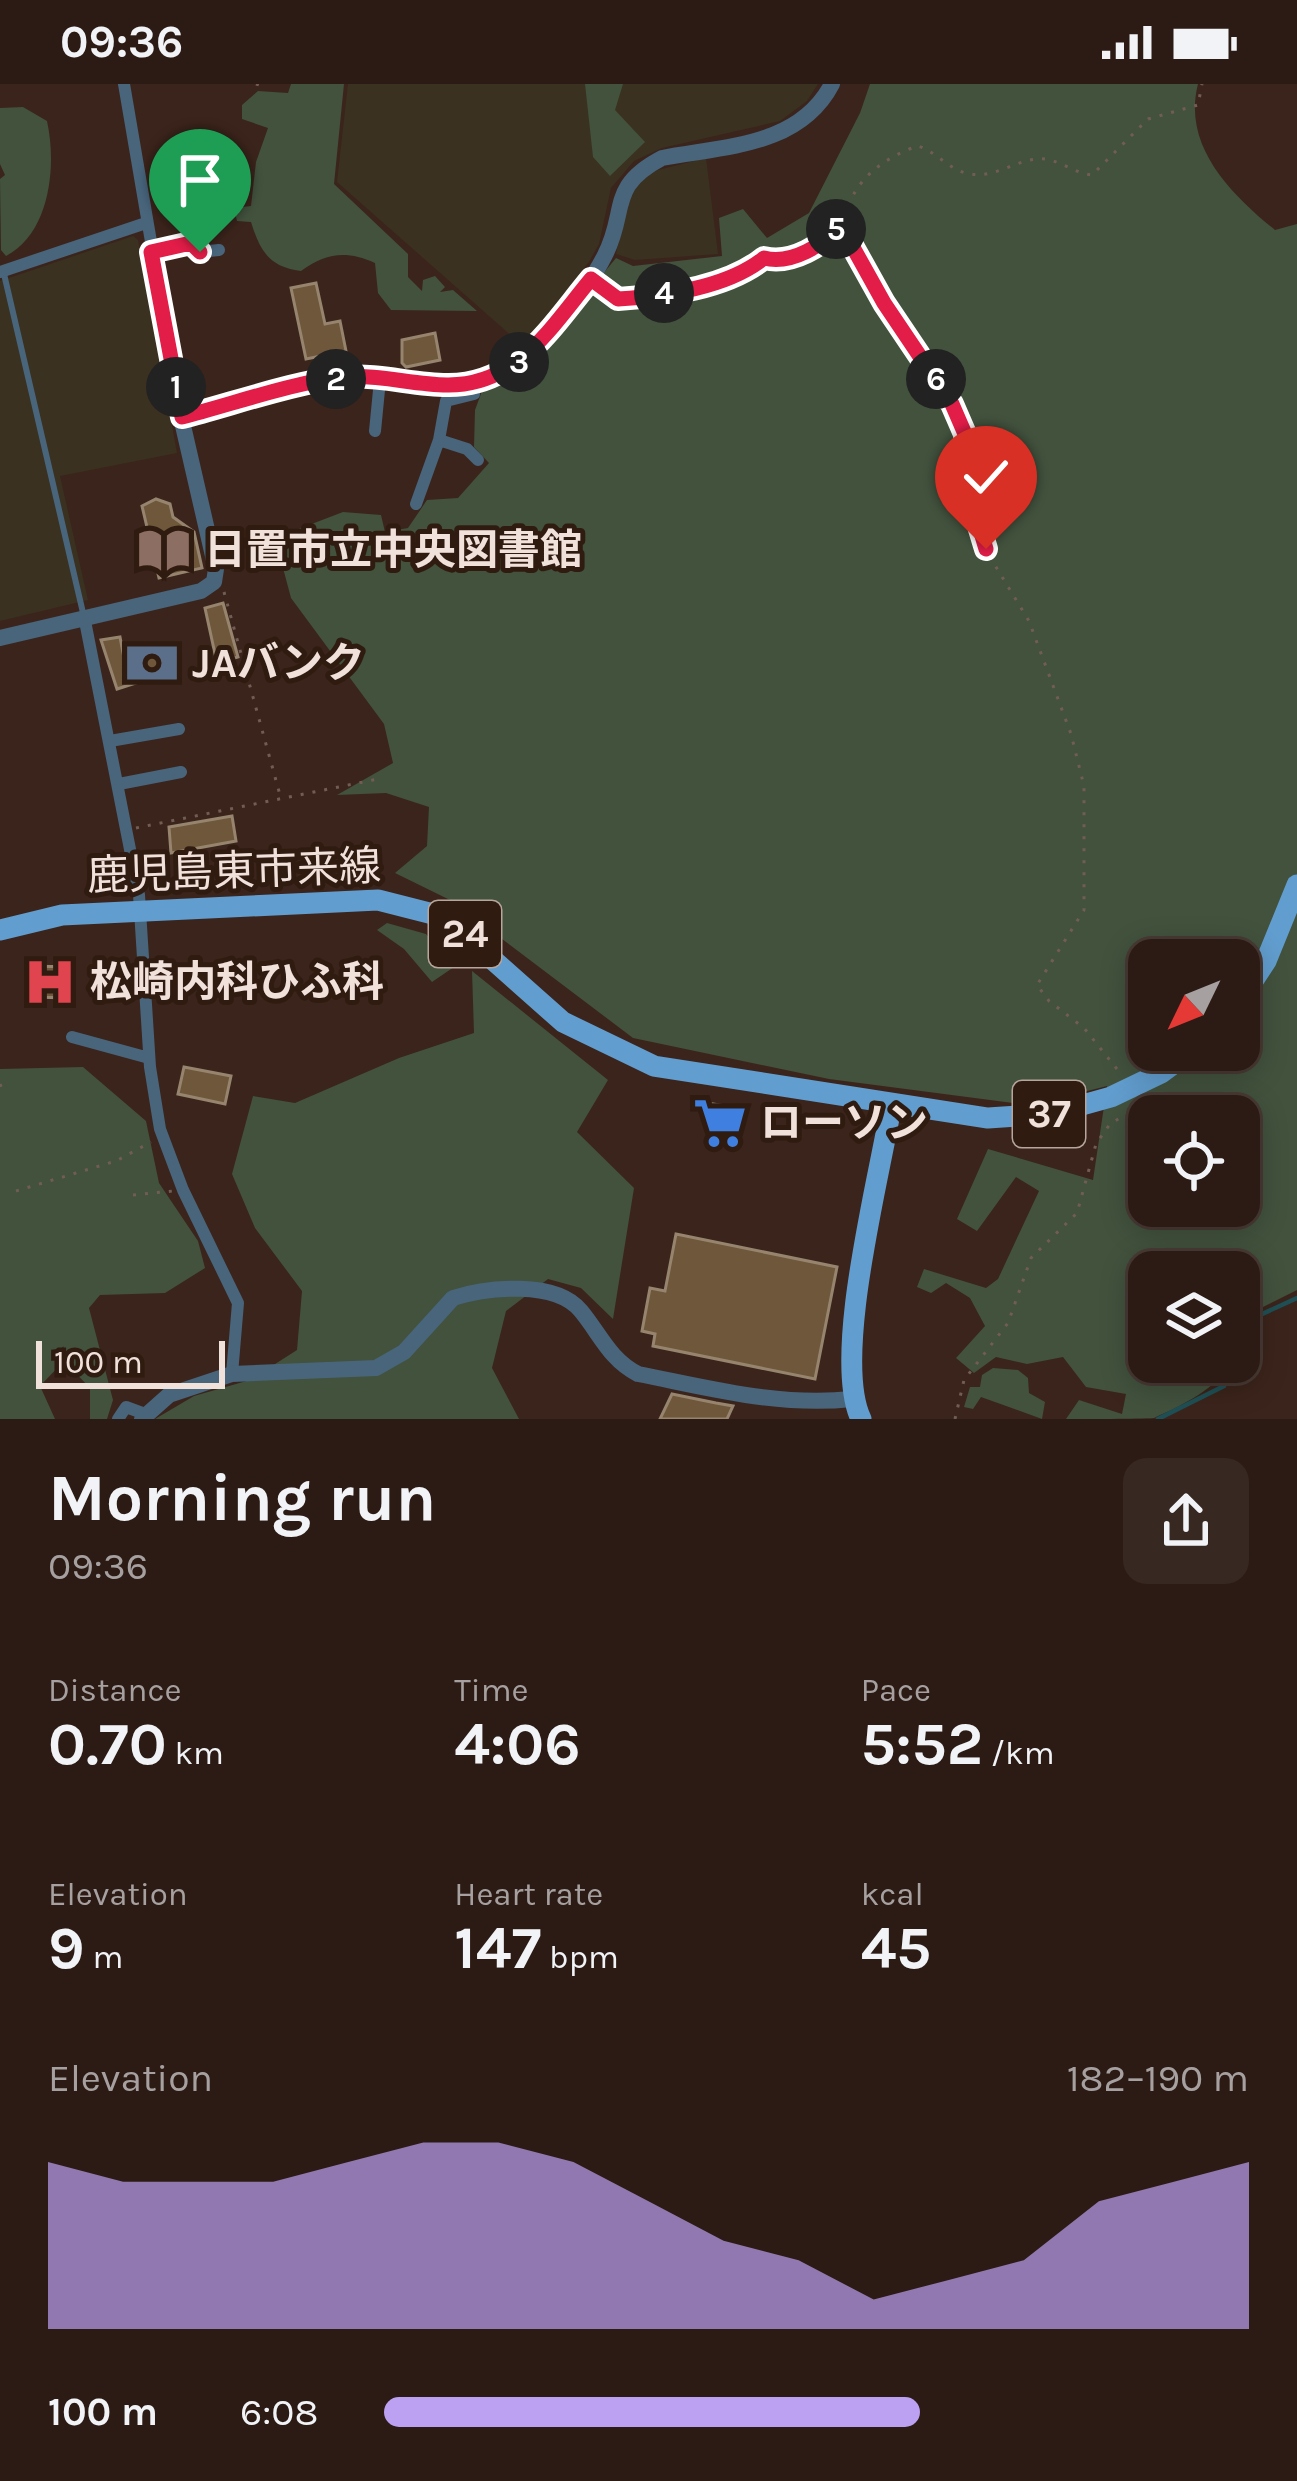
<!DOCTYPE html>
<meta charset="utf-8">
<style>
:root{--surface:#2c1b14;--page:#382822;--text:#f1f3f6;--muted:#a6a1a0;--line:#483934;--accent:#bca0f2}
body{margin:0;font-family:Karla,"Noto Sans JP",sans-serif;background:var(--page);color:var(--text);height:100vh;display:flex;flex-direction:column;font-size:45px;white-space:nowrap}
*{box-sizing:border-box;margin:0}
p{font-size:39px;color:var(--muted)}
.icon{flex:none;width:66px;height:66px;fill:none;stroke:currentColor;stroke-width:2;stroke-linecap:round;stroke-linejoin:round}
.map{position:relative;height:1335px;overflow:hidden}
.panel{display:flex;flex-direction:column;background:var(--surface);flex:1}
.panel>*{flex:none}
.needle{width:78px;rotate:227deg}
.buttons{position:absolute;left:1128px;top:855px;display:grid;gap:24px}
.buttons a{display:grid;place-items:center;width:132px;height:132px;border-radius:24px;background:var(--surface);box-shadow:0 6px 30px #0003,0 0 0 3px var(--line);font-size:60px}
.scale{position:absolute;left:36px;bottom:30px;width:189px;box-sizing:border-box;padding-left:12px;border:6px solid #f1e1db;border-top:0;font-size:33px;line-height:42px;white-space:nowrap;color:#f1e1db;-webkit-text-stroke:9px #301b11;paint-order:stroke}
.pin{position:absolute;display:grid;place-items:center;width:102px;height:102px;color:#fff;margin:-123px -51px;border-radius:50% 50% 50% 0;rotate:-45deg;box-shadow:0 0 12px #0007}
.pin .icon{rotate:45deg}
.km{position:absolute;width:60px;height:60px;margin:-30px;border-radius:50%;background:#222;color:#fff;font-size:33px;line-height:60px;text-align:center}
.round{display:grid;place-items:center;flex:none;width:126px;height:126px;border-radius:24px;background:var(--page)}
.headline{display:flex;align-items:center;justify-content:space-between;height:204px;padding:0 48px}
h1{font-size:66px;font-weight:700;line-height:90px}
.stats{display:grid;grid-template-columns:repeat(3,1fr);gap:18px;height:204px;padding:12px 48px}
.stats div{display:grid;align-content:center}
.stats b{font-size:60px;font-weight:700}
.stats small{font-size:33px;font-weight:400}
.stats p{font-size:33px}
.chart{height:336px;padding:24px 48px}
.chart p{display:flex;justify-content:space-between}
.chart svg{width:100%;height:216px;margin-top:12px;fill:var(--accent);opacity:.7}
ul{padding:0 48px;list-style:none;font-size:39px}
li{display:grid;grid-template-columns:192px 144px 1fr;align-items:center;height:90px}
li i{height:30px;border-radius:15px;background:var(--accent)}
.status{display:flex;justify-content:space-between;align-items:center;height:84px;padding:0 60px;background:var(--surface);direction:ltr}
.status svg{height:33px;fill:currentColor}
.map>svg:first-child{display:block}
</style>
<div class="status"><b>09:36</b><svg viewBox="0 0 49 12"><path d="M0 12V9h3v3zM5 12V6h3v6zM10 12V3h3v9zM15 12V0h3v12zM26 1h20v11H26zM47 4h2v5h-2z"/></svg></div>
<div class="map">
<svg width="1297" height="1335" viewBox="0 0 1297 1335">
<rect width="100%" height="100%" fill="#3b241b"/>
<path fill="#3a3120" d="M 348,0 L 818,0 L 807,17 L 780,37 L 662,64 L 634,77 L 611,104 L 599,160 L 589,178 L 523,262 L 337,98 Z
M 706,74 L 718,170 L 635,176 L 616,170 L 628,113 L 650,88 Z
M 133,152 L 138,156 L 177,369 L 60,392 L 88,516 L 0,537 L 0,197 Z"/>
<path fill="#42523d" fill-rule="evenodd" d="M 291,0 L 344,0 L 334,100 L 408,170 L 408,193 L 422,207 L 423,196 L 435,192 L 445,203 L 440,208 L 453,206 L 477,227 L 391,226 L 378,209 L 375,179 C 346,166 326,169 301,187 C 269,183 260,167 251,138 L 237,137 L 234,124 L 251,122 L 256,78 L 268,44 L 242,35 L 242,21 L 258,7 L 288,9 Z
M 585,0 L 623,0 L 615,26 L 645,58 L 610,92 L 593,73 Z
M 870,0 L 1198,0 C 1182,62 1231,110 1275,146 L 1297,140 L 1297,1206 L 1257,1226 L 1239,1242 L 1239,1188 L 1149,1188 L 1149,1278 L 1229,1278 C 1222,1303 1178,1323 1154,1334 C 1137,1335 1087,1335 1066,1335 L 1079,1316 L 1122,1330 L 1126,1310 L 1086,1303 L 1063,1273 L 1027,1280 L 996,1273 L 974,1289 L 956,1274 L 985,1242 L 970,1214 L 946,1199 L 931,1209 L 917,1203 L 924,1185 L 986,1204 L 998,1195 L 1039,1107 L 1016,1093 L 977,1147 L 957,1135 L 988,1065 L 1093,1096 L 1107,1002 L 1048,1017 L 1013,1019 L 829,995 L 633,954 L 452,817 L 395,789 L 427,762 L 429,723 L 386,709 L 337,711 L 393,679 L 384,640 L 291,514 L 275,454 L 343,428 L 381,431 L 385,448 L 408,444 L 427,416 L 458,414 L 489,379 L 474,363 L 475,326 L 482,307 L 526,284 L 616,174 L 633,182 L 722,172 L 719,134 L 743,125 L 767,154 L 809,129 L 860,29 ZM 1149,876 L 1239,876 L 1239,966 L 1149,966 ZM 1149,1032 L 1239,1032 L 1239,1122 L 1149,1122 Z
M 23,23 L 47,37 C 57,82 50,149 6,172 L 1,166 L 0,95 L 5,91 L 0,80 L 0,24 Z
M 387,839 L 426,850 L 454,883 L 432,898 L 404,865 L 377,846 Z
M 472,887 L 608,996 L 577,1048 L 634,1104 L 613,1235 L 581,1204 L 548,1195 L 506,1227 L 492,1284 L 519,1335 L 155,1335 L 194,1312 L 250,1296 L 297,1266 L 302,1207 L 255,1144 L 232,1090 L 253,1012 L 295,1019 L 399,974 L 474,949 Z
M 83,983 L 146,1037 L 159,1099 L 198,1157 L 205,1184 L 165,1209 L 100,1211 L 89,1224 L 113,1316 L 107,1335 L 90,1335 L 90,1304 L 64,1277 L 40,1302 L 55,1335 L 0,1335 L 0,985 Z
M 993,1284 L 1018,1286 L 1028,1294 L 1029,1309 L 1045,1318 L 1042,1335 L 981,1313 L 973,1325 L 964,1323 L 970,1303 L 980,1303 L 982,1291 Z"/>
<g fill="none" stroke-linecap="round" stroke-linejoin="round">
<path stroke="#1f5055" stroke-width="4.5" d="M 1239,1260 L 1249,1236 L 1297,1214
M 1158,1335 L 1224,1302 L 1235,1278"/>
</g>
<path fill="#6e573a" stroke="#96846e" stroke-width="3" d="M 316,199 L 325,240 L 340,237 L 346,267 L 306,275 L 291,204 Z
M 435,249 L 440,276 L 406,283 L 402,279 L 402,256 Z
M 156,415 L 170,420 L 173,433 L 194,448 L 202,484 L 159,494 L 142,422 Z
M 223,519 L 238,573 L 217,579 L 205,524 Z
M 120,553 L 124,574 L 160,564 L 167,589 L 117,605 L 101,556 Z
M 232,732 L 236,757 L 171,769 L 169,743 Z
M 28,882 L 73,883 L 73,914 L 28,913 Z
M 184,983 L 231,992 L 225,1020 L 178,1010 Z
M 713,1020 L 732,1023 L 724,1058 L 708,1056 Z
M 676,1150 L 837,1183 L 815,1295 L 653,1262 L 655,1250 L 642,1247 L 650,1204 L 665,1207 Z
M 672,1310 L 716,1319 L 733,1322 L 727,1335 L 660,1335 Z"/>
<g fill="none" stroke-linecap="round" stroke-linejoin="round">
<path stroke="#725d55" stroke-width="3" stroke-dasharray="3 9" stroke-linecap="butt" d="M 256,0 L 265,3
M 840,139 L 884,219 L 953,321 L 965,349 L 970,412 L 985,465 L 1029,537 L 1071,650 L 1084,702 L 1084,826 L 1037,901 L 1049,917 L 1084,944 L 1121,990
M 604,205 C 635,228 735,197 764,174 C 779,178 787,174 801,168 C 844,150 837,131 862,98 C 875,82 898,68 918,62 C 937,68 950,87 970,90 C 995,94 1014,77 1037,75 C 1057,73 1072,89 1092,91 L 1148,35 L 1198,21 L 1202,0
M 224,508 L 280,711
M 136,744 L 383,694
M 0,1000 L 3,1007
M 16,1107 L 116,1077 L 151,1058
M 133,1111 L 173,1107
M 955,1335 L 964,1296 L 1008,1239 L 1031,1174 L 1077,1129 L 1096,1060 L 1110,1040 L 1160,1010"/>
<path stroke="#48657c" stroke-width="6" d="M 4,190 L 84,533"/>
<path stroke="#48657c" stroke-width="12" d="M 124,0 L 181,333
M 151,168 L 191,159 L 199,168 L 219,166
M 0,188 L 146,139
M 375,347 L 380,296
M 439,356 L 467,365 L 478,376
M 416,420 L 439,356 L 446,317 L 474,310 L 475,299
M 85,537 L 139,811 L 150,983 L 160,1045 L 183,1106 L 238,1219 L 232,1290
M 110,657 L 179,645
M 119,700 L 181,688
M 72,953 L 149,974
M 118,1335 L 126,1323 L 145,1330"/>
<path stroke="#48657c" stroke-width="16" d="M 0,554 L 201,507 L 214,498 L 216,485 L 181,333 C 234,320 288,301 342,294 C 395,286 453,317 505,289 C 538,270 588,205 605,171 C 628,126 607,103 662,74 C 724,62 799,63 832,0
M 142,1335 L 169,1311 L 232,1290 L 376,1284 L 404,1268 L 453,1214 C 487,1203 556,1196 581,1227 C 600,1250 610,1276 638,1290 C 710,1304 779,1323 852,1315"/>
<path stroke="#619dce" stroke-width="21" d="M 0,846 L 62,831 L 378,816 L 433,830 L 456,843 L 563,938 L 654,982 L 988,1034 L 1050,1030 L 1111,1013 L 1161,989 L 1192,966
M 1239,918 L 1266,877 L 1297,801
M 861,1335 C 832,1274 879,1095 891,1023"/>
</g>
<g fill="none" stroke-linecap="round" stroke-linejoin="round">
<g stroke="#fff" stroke-width="24">
<path id="route" d="M 200,168 L 191,159 L 151,168 L 182,333 C 230,321 297,297 345,293 C 378,290 414,301 447,301 C 517,302 551,243 591,195 L 618,215 C 665,212 727,204 764,174 C 791,181 825,161 840,140 L 884,219 L 952,320 L 965,350 L 970,412 L 986,465"/>
</g>
<use href="#route" stroke="#e11d48" stroke-width="15"/>
</g>
<defs>
<g id="library-bare" transform="scale(4.14)"><path d="M-6-4Q-3-5.5-.7-3.5V5Q-3 3-6 4ZM6-4Q3-5.5 .7-3.5V5Q3 3 6 4Z" fill="#8d6e63" stroke="#301b11" stroke-width="2.5" paint-order="stroke"/></g>
<g id="bank-bare" transform="scale(4.14)"><path d="M-6-4H6V4H-6ZM0-2.3a2.3 2.3 0 1 0 0 4.6a2.3 2.3 0 1 0 0-4.6Z" fill="#5c6f8a" stroke="#301b11" stroke-width="2.5" paint-order="stroke"/></g>
<g id="hospital-bare" transform="scale(4.14)"><path d="M-5-5h3v3.5h4V-5h3V5h-3V1.5h-4V5h-3Z" fill="#e0444e" stroke="#301b11" stroke-width="2.5" paint-order="stroke"/></g>
<g id="supermarket-bare" transform="scale(4.14)"><path d="M-6-5.5h2.5l.6 2H6L4.5 2H-2.5L-4.4-4H-6ZM-1.5 3.2a1.3 1.3 0 1 0 .1 0ZM3 3.2a1.3 1.3 0 1 0 .1 0Z" fill="#3f7fe0" stroke="#301b11" stroke-width="2.5" paint-order="stroke"/></g>
</defs>
<g fill-rule="evenodd">
<use href="#library-bare" x="164" y="466"/>
<use href="#bank-bare" x="152" y="579"/>
<use href="#hospital-bare" x="50" y="898"/>
<use href="#supermarket-bare" x="720" y="1039"/>
</g>
<g text-anchor="middle" dominant-baseline="central" stroke-width="10" stroke-linejoin="round" paint-order="stroke">
<g fill="#301b11" stroke="#b7a69e" stroke-width="3">
<rect x="429" y="817" width="72" height="66" rx="9"/>
<rect x="1013" y="997" width="72" height="66" rx="9"/>
</g>
<g font-size="39" font-weight="bold" fill="#f1e1db">
<text x="465" y="850">24</text>
<text x="1049" y="1030">37</text>
</g>
<g font-size="42" font-weight="bold" fill="#f1e1db" stroke="#301b11" text-anchor="start">
<text x="204" y="466">日置市立中央図書館</text>
<text x="192" y="579">JAバンク</text>
<text x="90" y="898">松崎内科ひふ科</text>
<text x="760" y="1039">ローソン</text>
</g>
<g font-size="42" fill="#f1e1db" stroke="#301b11">
<text transform="translate(234 787) rotate(-2)">鹿児島東市来線</text>
</g>
</g>
</svg>
<div class="buttons">
<a><svg class="needle" viewBox="-14 -14 28 28"><path d="M0-13l5 13h-10z" fill="#e53935"/><path d="M0 13l5-13h-10z" fill="#a6a1a0"/></svg></a>
<a><svg class="icon" aria-label="locate" viewBox="0 0 24 24"><circle cx="12" cy="12" r="6"/><path d="M12 2v4M12 18v4M2 12h4M18 12h4"/></svg></a>
<a><svg class="icon" aria-label="layers" viewBox="0 0 24 24"><path d="M12 4l9 5-9 5-9-5zM3 14l9 5 9-5"/></svg></a>
</div>
<div class="scale">100 m</div>
<div class="pin" style="left:200px;top:168px;background:#1e9e55"><svg class="icon" aria-label="arrive" viewBox="0 0 24 24"><path d="M6 21V4h12l-3 4 3 4H6"/></svg></div>
<div class="pin" style="left:986px;top:465px;background:#d93025"><svg class="icon" aria-label="check" viewBox="0 0 24 24"><path d="M5 12l5 5 9-10"/></svg></div>
<b class="km" style="left:176px;top:303px">1</b>
<b class="km" style="left:336px;top:295px">2</b>
<b class="km" style="left:519px;top:278px">3</b>
<b class="km" style="left:664px;top:209px">4</b>
<b class="km" style="left:836px;top:145px">5</b>
<b class="km" style="left:936px;top:295px">6</b>
</div>
<section class="panel">
<div class="headline"><div><h1>Morning run</h1><p>09:36</p></div><a class="round"><svg class="icon" aria-label="share" viewBox="0 0 24 24"><path d="M12 15V3M7 8l5-5 5 5M5 13v7h14v-7"/></svg></a></div>
<div class="stats">
<div><p>Distance</p><b>0.70<small> km</small></b></div>
<div><p>Time</p><b>4:06</b></div>
<div><p>Pace</p><b>5:52<small> /km</small></b></div>
</div>
<div class="stats">
<div><p>Elevation</p><b>9<small> m</small></b></div>
<div><p>Heart rate</p><b>147<small> bpm</small></b></div>
<div><p>kcal</p><b>45</b></div>
</div>
<div class="chart"><p><span>Elevation</span>182–190 m</p>
<svg viewBox="0 0 160 44" preserveAspectRatio="none"><path d="M0 44V10L10 14L20 14L30 14L40 10L50 6L60 6L70 10L80 18L90 26L100 30L110 38L120 34L130 30L140 18L150 14L160 10V44z"/></svg>
</div>
<ul>
<li><b>100 m</b>6:08<i style="width:62%"></i></li>
</ul>
</section>
